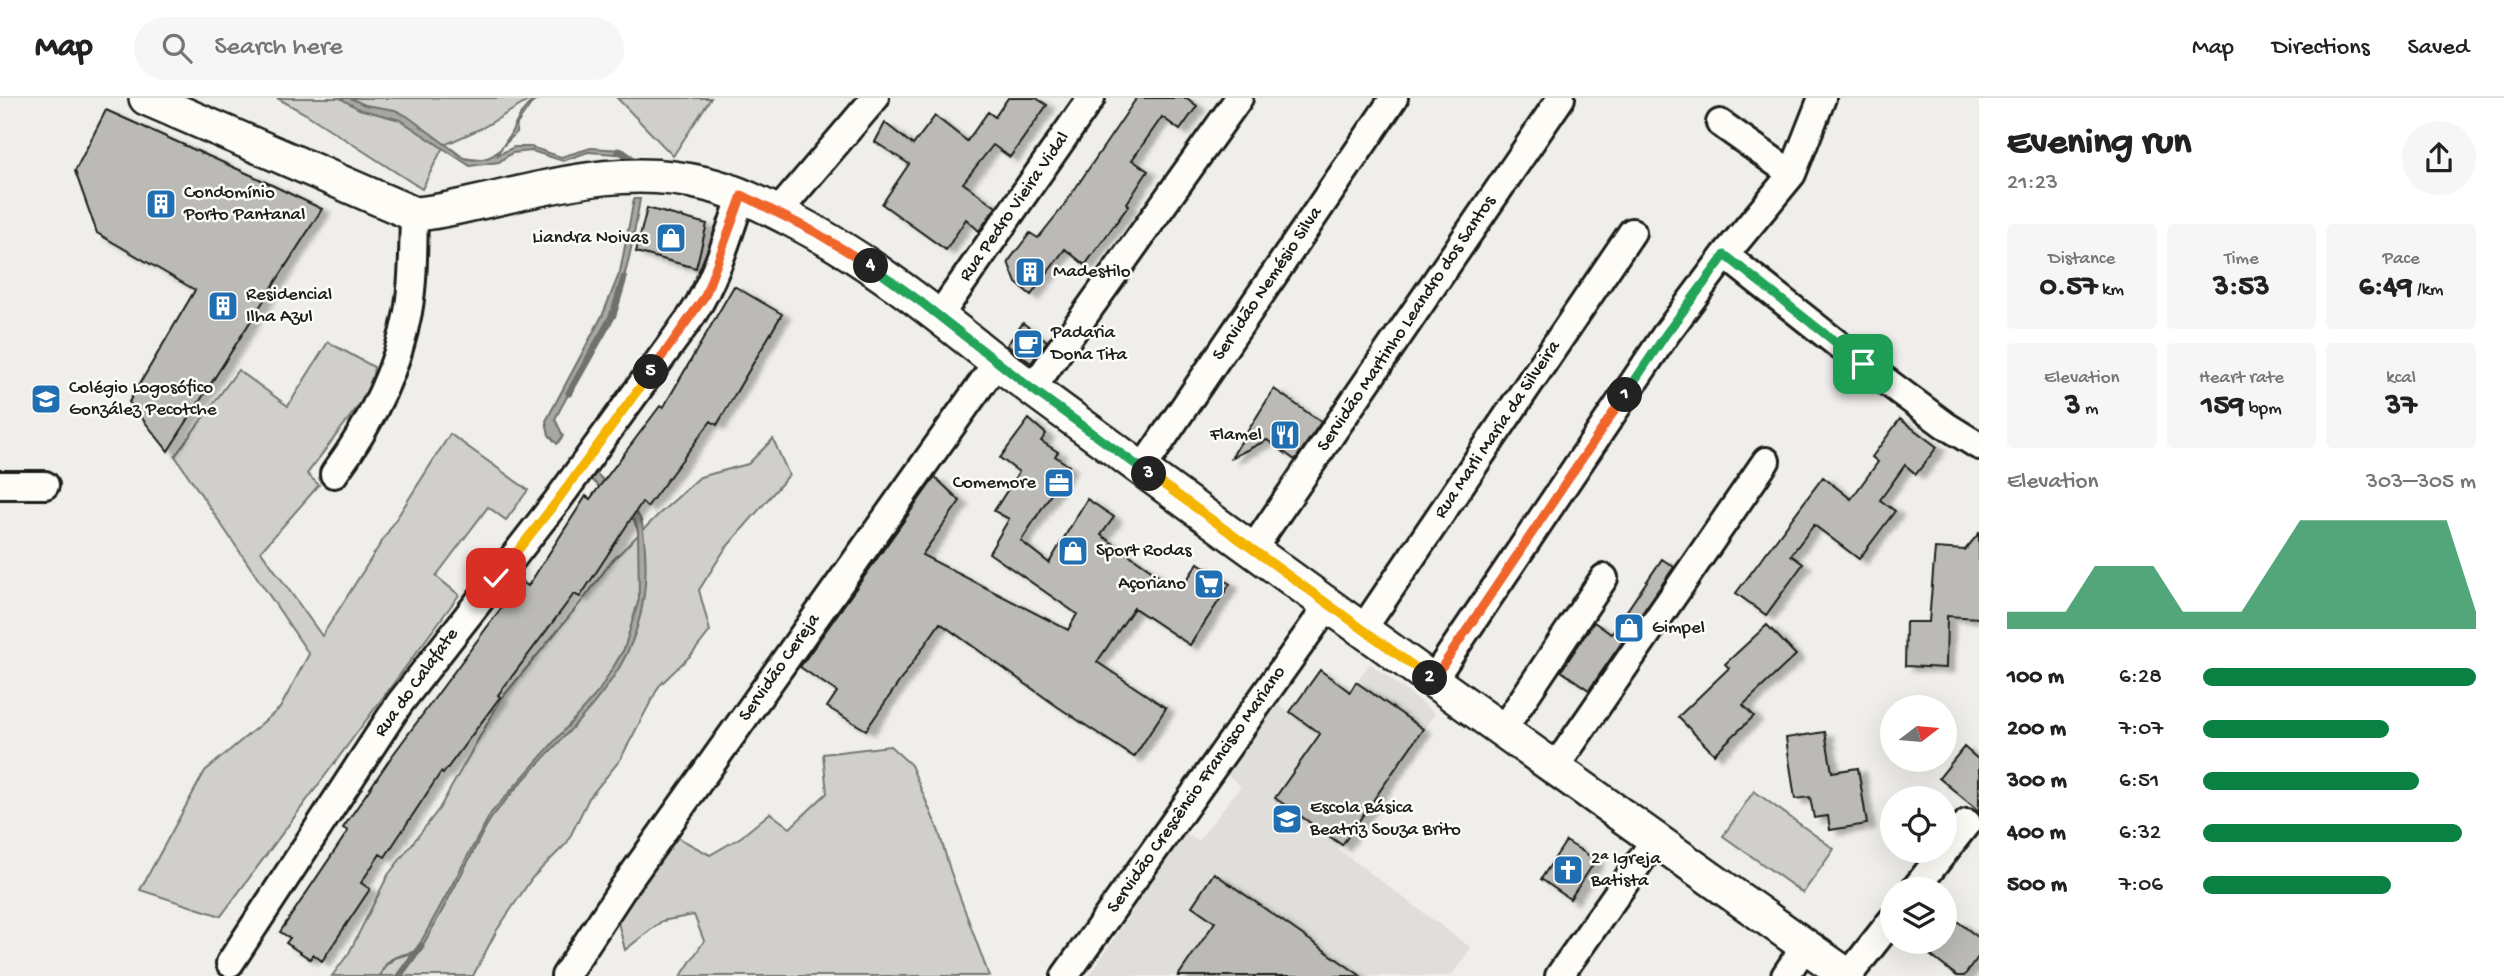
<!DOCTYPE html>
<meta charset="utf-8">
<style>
:root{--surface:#fff;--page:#f6f6f6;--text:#222;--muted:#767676;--line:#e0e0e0;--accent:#0b8043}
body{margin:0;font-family:"Gochi Hand",sans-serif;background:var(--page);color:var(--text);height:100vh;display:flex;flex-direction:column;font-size:26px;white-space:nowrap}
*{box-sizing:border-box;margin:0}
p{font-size:23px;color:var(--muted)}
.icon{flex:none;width:38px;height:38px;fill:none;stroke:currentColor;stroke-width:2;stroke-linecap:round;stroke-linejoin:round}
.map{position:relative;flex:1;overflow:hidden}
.panel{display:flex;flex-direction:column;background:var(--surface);width:525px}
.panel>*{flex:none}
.needle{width:46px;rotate:74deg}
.tools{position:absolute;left:1880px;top:597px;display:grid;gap:14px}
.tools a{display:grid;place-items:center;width:77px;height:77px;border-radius:50%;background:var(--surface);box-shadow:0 7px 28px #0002;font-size:35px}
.pin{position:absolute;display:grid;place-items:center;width:60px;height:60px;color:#fff;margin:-30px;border-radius:14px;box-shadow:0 4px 10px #0006}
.km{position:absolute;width:35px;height:35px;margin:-18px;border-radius:50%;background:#222;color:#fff;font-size:19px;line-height:35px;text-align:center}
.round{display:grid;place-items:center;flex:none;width:74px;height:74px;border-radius:37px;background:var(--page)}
.summary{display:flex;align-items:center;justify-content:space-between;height:119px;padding:0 28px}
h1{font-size:38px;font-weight:700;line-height:52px}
.metrics{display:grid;grid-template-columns:repeat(3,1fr);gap:10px;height:119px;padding:7px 28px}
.metrics div{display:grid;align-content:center;border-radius:7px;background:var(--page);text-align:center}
.metrics b{font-size:30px;font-weight:700}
.metrics small{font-size:19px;font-weight:400}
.metrics p{font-size:19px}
.chart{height:196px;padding:14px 28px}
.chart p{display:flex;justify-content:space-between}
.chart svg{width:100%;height:126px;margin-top:7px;fill:var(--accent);opacity:.7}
ul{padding:0 28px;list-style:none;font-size:23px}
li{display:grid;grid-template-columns:112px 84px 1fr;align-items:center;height:52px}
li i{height:18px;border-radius:9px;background:var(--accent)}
header{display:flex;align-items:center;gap:42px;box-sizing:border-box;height:98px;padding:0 35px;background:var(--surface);border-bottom:2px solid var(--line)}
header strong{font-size:33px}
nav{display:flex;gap:38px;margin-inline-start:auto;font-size:24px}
.search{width:490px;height:63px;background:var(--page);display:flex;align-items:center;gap:18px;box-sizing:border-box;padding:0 24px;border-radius:38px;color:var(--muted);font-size:26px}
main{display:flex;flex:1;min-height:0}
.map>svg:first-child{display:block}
</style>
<header>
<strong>Map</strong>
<div class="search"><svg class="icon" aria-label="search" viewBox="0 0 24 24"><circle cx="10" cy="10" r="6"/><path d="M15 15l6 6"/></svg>Search here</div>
<nav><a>Map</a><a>Directions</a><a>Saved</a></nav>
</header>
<main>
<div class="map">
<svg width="1979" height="878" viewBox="0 0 1979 878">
<defs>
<filter id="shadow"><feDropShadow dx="8" dy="4.5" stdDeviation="2" flood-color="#0004"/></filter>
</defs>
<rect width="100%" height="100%" fill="#f0eeea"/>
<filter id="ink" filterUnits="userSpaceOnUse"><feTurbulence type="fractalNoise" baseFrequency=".0143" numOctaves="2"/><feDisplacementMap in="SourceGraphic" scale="14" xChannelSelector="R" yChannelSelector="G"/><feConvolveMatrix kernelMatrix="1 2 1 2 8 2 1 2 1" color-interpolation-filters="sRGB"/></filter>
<g filter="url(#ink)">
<path fill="#e0deda" d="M 1370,565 L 1435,615 L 1338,751 L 1471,850 L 1451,878 L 1089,878 L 1184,734 L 1198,743 L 1241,688 L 1227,677 L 1277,605 L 1320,635 Z"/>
<path fill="#d0cfcc" stroke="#767674" stroke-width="2" d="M 277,0 L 533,0 L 482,30 L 444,47 L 422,91 L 306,16 Z
M 617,0 L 711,0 L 673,58 Z
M 328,244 L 374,269 L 371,291 L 307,376 L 319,387 L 261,453 L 322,538 L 450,336 L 528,392 L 506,422 L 488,409 L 436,478 L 459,497 L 221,818 L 140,792 L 205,673 L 280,610 L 309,556 L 175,358 L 238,272 L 288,308 Z
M 773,341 L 789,377 L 725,451 L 699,492 L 710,533 L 692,556 L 659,588 L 620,662 L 589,700 L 567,745 L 532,780 L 497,832 L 473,878 L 332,878 L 349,855 L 388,777 L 439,711 L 501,601 L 586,498 L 611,464 L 658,417 L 700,379 L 748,366 Z
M 890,648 L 911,667 L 939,734 L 950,772 L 989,878 L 681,878 L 704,843 L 694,817 L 662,823 L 625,852 L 618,824 L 629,792 L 675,738 L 710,757 L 741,739 L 770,715 L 790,730 L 827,695 L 823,656 Z
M 1754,693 L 1834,751 L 1803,795 L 1723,738 Z"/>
<path fill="#a8a7a3" stroke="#706f6d" stroke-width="2" d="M 340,0 L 350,0 L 365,7 L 395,12 L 407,18 L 464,60 C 517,72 507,9 540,0 L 531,6 L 517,26 L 516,35 L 501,50 L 498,57 L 514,49 L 531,49 L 561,59 L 591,50 L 623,52 L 629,57 L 588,54 L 563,63 L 532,53 L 512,55 L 499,64 L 470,68 L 400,22 L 359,11 Z
M 634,101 L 640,101 C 635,130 631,158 622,186 C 606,233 578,277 555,321 L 563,338 L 557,346 L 549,337 L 546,323 L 603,216 L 620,174 Z
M 596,375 L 639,418 L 642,425 C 665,576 573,615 493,718 C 484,730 477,746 470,760 C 453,791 438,823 419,853 L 395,860 L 385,868 L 380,878 C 387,858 397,858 416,853 L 491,715 L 599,593 L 624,551 L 639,501 L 638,433 L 634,422 L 591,381 Z"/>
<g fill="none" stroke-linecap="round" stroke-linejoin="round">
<path stroke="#706f6d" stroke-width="7" d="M 618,53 L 622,54 L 635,63
M 569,295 L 613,217 L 624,180
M 399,878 L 421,848"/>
</g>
<path fill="#bbbab6" stroke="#1c1c1c" stroke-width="2" filter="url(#shadow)" d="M 1008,0 L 1036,0 L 1047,7 L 1010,59 L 993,47 L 963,85 L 996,109 L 979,133 L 966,121 L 946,152 L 882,106 L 909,66 L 875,44 L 885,25 L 913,47 L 935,18 L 967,43 L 988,14 L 995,19 Z
M 1134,0 L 1187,0 L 1197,8 L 1180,32 L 1162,19 L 1132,62 L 1148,73 L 1127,105 L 1129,107 L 1085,167 L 1065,151 L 1031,197 L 1016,185 L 1008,164 L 1030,135 L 1038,140 L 1062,110 L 1136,1 Z
M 106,12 L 253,78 L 322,111 L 168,353 L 129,304 L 195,192 L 97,135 L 75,73 Z
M 647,110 L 707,126 L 696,170 L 636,154 Z
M 734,188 L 782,216 L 717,327 L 711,323 L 647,409 L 642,404 L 580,499 L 574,496 L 498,597 L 500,599 L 443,676 L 441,674 L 385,759 L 380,756 L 361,785 L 370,791 L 322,863 L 313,856 L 310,861 L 286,845 L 290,840 L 280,834 L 348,733 L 343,730 L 392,658 L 521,483 L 528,488 L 586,398 L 590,401 L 660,308 L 663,310 Z
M 1023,225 L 1047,243 L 1031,265 L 1007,247 Z
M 1274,291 L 1321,324 L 1295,362 L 1267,342 L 1231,360 Z
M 1029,321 L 1046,336 L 1041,343 L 1058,354 L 1055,358 L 1069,368 L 1021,443 L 1049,465 L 1087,401 L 1114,419 L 1101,437 L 1180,492 L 1198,465 L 1230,486 L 1190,547 L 1134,510 L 1097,564 L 1166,610 L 1134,659 L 1058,609 L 940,525 L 866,632 L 827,609 L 837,594 L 800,569 L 935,379 L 960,403 L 922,457 L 1068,532 L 1077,516 L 989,455 L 1009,421 L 994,413 L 1019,374 L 1000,360 Z
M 1900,321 L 1937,349 L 1916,376 L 1905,367 L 1880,402 L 1895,413 L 1859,461 L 1814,427 L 1791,457 L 1803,466 L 1766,517 L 1736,495 L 1823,379 L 1851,401 L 1878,364 L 1872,359 Z
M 1979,435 L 1979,520 L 1947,518 L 1946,570 L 1905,568 L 1906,524 L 1929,524 L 1935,450 L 1965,452 Z
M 1662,461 L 1674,469 L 1589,592 L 1561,573 L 1594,524 L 1611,536 Z
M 1767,527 L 1796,557 L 1743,607 L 1754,618 L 1714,656 L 1678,619 L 1729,570 L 1725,566 Z
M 1320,572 L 1350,594 L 1356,584 L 1423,631 L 1342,747 L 1275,700 L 1320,636 L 1290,614 Z
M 1825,634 L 1832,674 L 1858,670 L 1867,726 L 1830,732 L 1828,718 L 1814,720 L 1810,699 L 1795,701 L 1786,640 Z
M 1964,649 L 1979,662 L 1979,713 L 1939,680 Z
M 1566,743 L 1596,762 L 1570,801 L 1541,781 Z
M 1214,775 L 1361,878 L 1178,878 L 1215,824 L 1192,808 Z
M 1957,823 L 1979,840 L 1979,858 L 1964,878 L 1957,878 L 1930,857 L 1941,844 L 1944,844 L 1944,839 Z"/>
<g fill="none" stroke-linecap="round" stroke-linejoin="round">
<g stroke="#1c1c1c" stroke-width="32">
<path id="minor" d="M 1720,25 L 1792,76
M 778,114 L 875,0
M 1725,157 L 1863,266 L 1945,327 L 1979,348
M 939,218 L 1091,0
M 1032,291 L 1239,0
M 1142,371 L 1394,0
M 334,376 C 370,327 397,274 408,214 C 414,182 413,148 414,116
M 0,387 L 45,387
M 1253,451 L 1561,0
M 1363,531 L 1632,134
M 1433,582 L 1666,236 L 1725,157 L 1792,76 L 1822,0
M 1502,633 L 1604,480
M 1554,671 L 1766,363
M 1915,791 L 1967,725
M 230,865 L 399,606 L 557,403 L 693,216 C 716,180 728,138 742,97
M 565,878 L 621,793 L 997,264
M 1065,878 L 1329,506
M 1559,878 L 1655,742
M 1785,878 L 1805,848
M 1848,878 L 1892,822"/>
</g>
<g stroke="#1c1c1c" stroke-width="38">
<path id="major" d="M 146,0 L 414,116 C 436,115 458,109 481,104 C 557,87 628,66 706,86 C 736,93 765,108 792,122 C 866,160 930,211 994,262 C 1034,293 1076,323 1117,353 C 1359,531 1603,705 1848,878"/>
</g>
<use href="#minor" stroke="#fdfcf7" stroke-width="26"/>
<use href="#major" stroke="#fdfcf7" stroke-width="33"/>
</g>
</g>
<g fill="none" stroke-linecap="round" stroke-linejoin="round" filter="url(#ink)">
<g stroke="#fff" stroke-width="14">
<path id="split-1" d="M 1625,297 L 1666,236 L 1725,157 L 1863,266"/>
</g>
<g stroke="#fff" stroke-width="14">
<path id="split-2" d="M 1430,580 L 1433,582 L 1625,297"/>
</g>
<g stroke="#fff" stroke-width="14">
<path id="split-3" d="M 1149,376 L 1430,580"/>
</g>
<g stroke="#fff" stroke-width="14">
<path id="split-4" d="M 871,168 L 921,204 L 1032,291 L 1149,376"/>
</g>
<g stroke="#fff" stroke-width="14">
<path id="split-5" d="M 651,274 L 705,198 L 742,97 L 815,134 L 871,168"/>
</g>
<g stroke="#fff" stroke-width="14">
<path id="split-6" d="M 496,480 L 557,403 L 651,274"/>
</g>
<use href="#split-1" stroke="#22a559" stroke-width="9"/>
<use href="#split-2" stroke="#f0652b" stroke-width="9"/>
<use href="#split-3" stroke="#f5b400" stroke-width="9"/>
<use href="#split-4" stroke="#22a559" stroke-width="9"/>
<use href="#split-5" stroke="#f0652b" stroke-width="9"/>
<use href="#split-6" stroke="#f5b400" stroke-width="9"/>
</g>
<defs>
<g id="building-square" transform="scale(1.575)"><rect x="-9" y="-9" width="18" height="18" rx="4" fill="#1f6fb2" stroke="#fdfcf7"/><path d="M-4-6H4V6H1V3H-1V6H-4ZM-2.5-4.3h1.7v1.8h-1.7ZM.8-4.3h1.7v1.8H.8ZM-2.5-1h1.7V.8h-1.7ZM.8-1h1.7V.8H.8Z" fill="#fff"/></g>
<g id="shop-square" transform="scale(1.575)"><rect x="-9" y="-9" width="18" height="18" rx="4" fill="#1f6fb2" stroke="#fdfcf7"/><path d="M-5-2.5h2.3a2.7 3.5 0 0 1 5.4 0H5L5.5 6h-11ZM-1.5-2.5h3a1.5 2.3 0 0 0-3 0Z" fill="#fff"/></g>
<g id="cafe-square" transform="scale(1.575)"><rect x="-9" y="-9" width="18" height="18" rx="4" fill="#1f6fb2" stroke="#fdfcf7"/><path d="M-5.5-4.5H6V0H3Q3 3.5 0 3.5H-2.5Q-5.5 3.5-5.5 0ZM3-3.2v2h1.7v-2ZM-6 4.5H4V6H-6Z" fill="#fff"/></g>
<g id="university-square" transform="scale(1.575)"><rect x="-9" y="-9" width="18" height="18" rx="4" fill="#1f6fb2" stroke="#fdfcf7"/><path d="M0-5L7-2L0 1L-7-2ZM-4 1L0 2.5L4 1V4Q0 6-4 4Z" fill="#fff"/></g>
<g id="restaurant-square" transform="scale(1.575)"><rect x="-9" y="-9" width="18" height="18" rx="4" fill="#1f6fb2" stroke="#fdfcf7"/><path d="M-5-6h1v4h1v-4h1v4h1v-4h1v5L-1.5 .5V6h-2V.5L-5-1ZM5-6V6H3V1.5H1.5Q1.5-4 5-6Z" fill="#fff"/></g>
<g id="office-square" transform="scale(1.575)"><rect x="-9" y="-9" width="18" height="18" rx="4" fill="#1f6fb2" stroke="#fdfcf7"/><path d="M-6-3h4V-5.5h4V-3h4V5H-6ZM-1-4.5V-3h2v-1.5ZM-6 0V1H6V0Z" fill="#fff"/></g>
<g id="supermarket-square" transform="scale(1.575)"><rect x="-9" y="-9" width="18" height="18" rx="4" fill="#1f6fb2" stroke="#fdfcf7"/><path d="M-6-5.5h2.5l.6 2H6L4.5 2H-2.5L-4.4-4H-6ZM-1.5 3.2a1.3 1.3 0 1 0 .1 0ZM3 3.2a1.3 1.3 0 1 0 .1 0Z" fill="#fff"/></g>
<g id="school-square" transform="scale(1.575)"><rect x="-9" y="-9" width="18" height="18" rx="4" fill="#1f6fb2" stroke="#fdfcf7"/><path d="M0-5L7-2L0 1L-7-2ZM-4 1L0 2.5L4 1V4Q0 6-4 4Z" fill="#fff"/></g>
<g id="church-square" transform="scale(1.575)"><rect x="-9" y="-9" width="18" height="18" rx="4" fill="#1f6fb2" stroke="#fdfcf7"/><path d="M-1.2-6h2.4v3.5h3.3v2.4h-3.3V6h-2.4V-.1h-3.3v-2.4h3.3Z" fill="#fff"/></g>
</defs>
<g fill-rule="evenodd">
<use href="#building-square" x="161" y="106"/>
<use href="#shop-square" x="671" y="140"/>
<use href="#building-square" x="1030" y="174"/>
<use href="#building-square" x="223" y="208"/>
<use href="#cafe-square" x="1028" y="246"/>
<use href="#university-square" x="46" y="301"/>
<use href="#restaurant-square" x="1285" y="337"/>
<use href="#office-square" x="1059" y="385"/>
<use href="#shop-square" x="1073" y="453"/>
<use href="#supermarket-square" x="1209" y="486"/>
<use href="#shop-square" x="1629" y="530"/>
<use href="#school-square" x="1287" y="721"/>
<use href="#church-square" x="1568" y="772"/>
</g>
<g text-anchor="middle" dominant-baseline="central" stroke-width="5" stroke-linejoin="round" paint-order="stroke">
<g font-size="19" fill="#1c1c1c" stroke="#fdfcf7" text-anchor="start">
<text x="184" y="95">Condomínio<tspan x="184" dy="22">Porto Pantanal</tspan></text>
<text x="648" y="140" text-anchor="end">Liandra Noivas</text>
<text x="1053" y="174">Madestilo</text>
<text x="246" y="197">Residencial<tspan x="246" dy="22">Ilha Azul</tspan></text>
<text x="1051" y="235">Padaria<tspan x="1051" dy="22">Dona Tita</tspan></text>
<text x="69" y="290">Colégio Logosófico<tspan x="69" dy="22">González Pecotche</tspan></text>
<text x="1262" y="337" text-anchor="end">Flamel</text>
<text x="1036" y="385" text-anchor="end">Comemore</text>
<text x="1096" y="453">Sport Rodas</text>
<text x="1186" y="486" text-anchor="end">Açoriano</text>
<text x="1652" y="530">Gimpel</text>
<text x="1310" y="710">Escola Básica<tspan x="1310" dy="22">Beatriz Souza Brito</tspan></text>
<text x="1591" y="761">2ª Igreja<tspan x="1591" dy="22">Batista</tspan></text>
</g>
<g font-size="19" fill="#1c1c1c" stroke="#fdfcf7">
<text transform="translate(1015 109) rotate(-55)">Rua Pedro Vieira Vidal</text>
<text transform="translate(1268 186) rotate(-56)">Servidão Nemésio Silva</text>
<text transform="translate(1407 226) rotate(-56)">Servidão Martinho Leandro dos Santos</text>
<text transform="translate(1498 332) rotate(-56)">Rua Marli Maria da Silveira</text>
<text transform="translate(780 570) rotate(-55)">Servidão Cereja</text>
<text transform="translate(417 585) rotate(-54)">Rua do Calafate</text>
<text transform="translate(1197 692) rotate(-55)">Servidão Crescêncio Francisco Mariano</text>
</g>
</g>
</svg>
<div class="tools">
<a><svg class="needle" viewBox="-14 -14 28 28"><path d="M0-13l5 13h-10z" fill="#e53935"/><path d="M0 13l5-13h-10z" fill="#767676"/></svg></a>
<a><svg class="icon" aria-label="locate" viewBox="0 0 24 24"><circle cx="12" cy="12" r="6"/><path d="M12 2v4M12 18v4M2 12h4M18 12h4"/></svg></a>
<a><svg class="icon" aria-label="layers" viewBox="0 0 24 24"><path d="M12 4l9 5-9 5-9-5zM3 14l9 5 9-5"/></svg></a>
</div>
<div class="pin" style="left:1863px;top:266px;background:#1e9e55"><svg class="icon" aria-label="arrive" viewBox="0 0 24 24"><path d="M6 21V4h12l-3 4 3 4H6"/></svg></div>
<div class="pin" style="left:496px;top:480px;background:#d93025"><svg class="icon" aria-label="check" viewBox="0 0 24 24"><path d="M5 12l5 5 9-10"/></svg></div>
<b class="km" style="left:1625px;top:297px">1</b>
<b class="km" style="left:1430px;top:580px">2</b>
<b class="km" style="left:1149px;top:376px">3</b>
<b class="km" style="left:871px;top:168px">4</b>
<b class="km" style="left:651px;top:274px">5</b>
</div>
<section class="panel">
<div class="summary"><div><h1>Evening run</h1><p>21:23</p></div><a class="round"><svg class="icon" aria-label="share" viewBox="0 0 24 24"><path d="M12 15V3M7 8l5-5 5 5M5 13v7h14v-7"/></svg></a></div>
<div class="metrics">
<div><p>Distance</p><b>0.57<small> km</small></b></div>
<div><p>Time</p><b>3:53</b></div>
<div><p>Pace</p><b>6:49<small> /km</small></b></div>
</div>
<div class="metrics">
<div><p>Elevation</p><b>3<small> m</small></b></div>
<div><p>Heart rate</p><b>159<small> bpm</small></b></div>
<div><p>kcal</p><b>37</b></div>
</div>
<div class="chart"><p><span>Elevation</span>303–305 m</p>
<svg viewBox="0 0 160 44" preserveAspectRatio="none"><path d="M0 44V38L10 38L20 38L30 22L40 22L50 22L60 38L70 38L80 38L90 22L100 6L110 6L120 6L130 6L140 6L150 6L160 38V44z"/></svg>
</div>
<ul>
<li><b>100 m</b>6:28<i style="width:100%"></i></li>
<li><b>200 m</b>7:07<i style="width:68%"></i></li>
<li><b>300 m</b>6:51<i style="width:79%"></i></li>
<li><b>400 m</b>6:32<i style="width:95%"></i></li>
<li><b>500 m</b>7:06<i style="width:69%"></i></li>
</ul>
</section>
</main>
